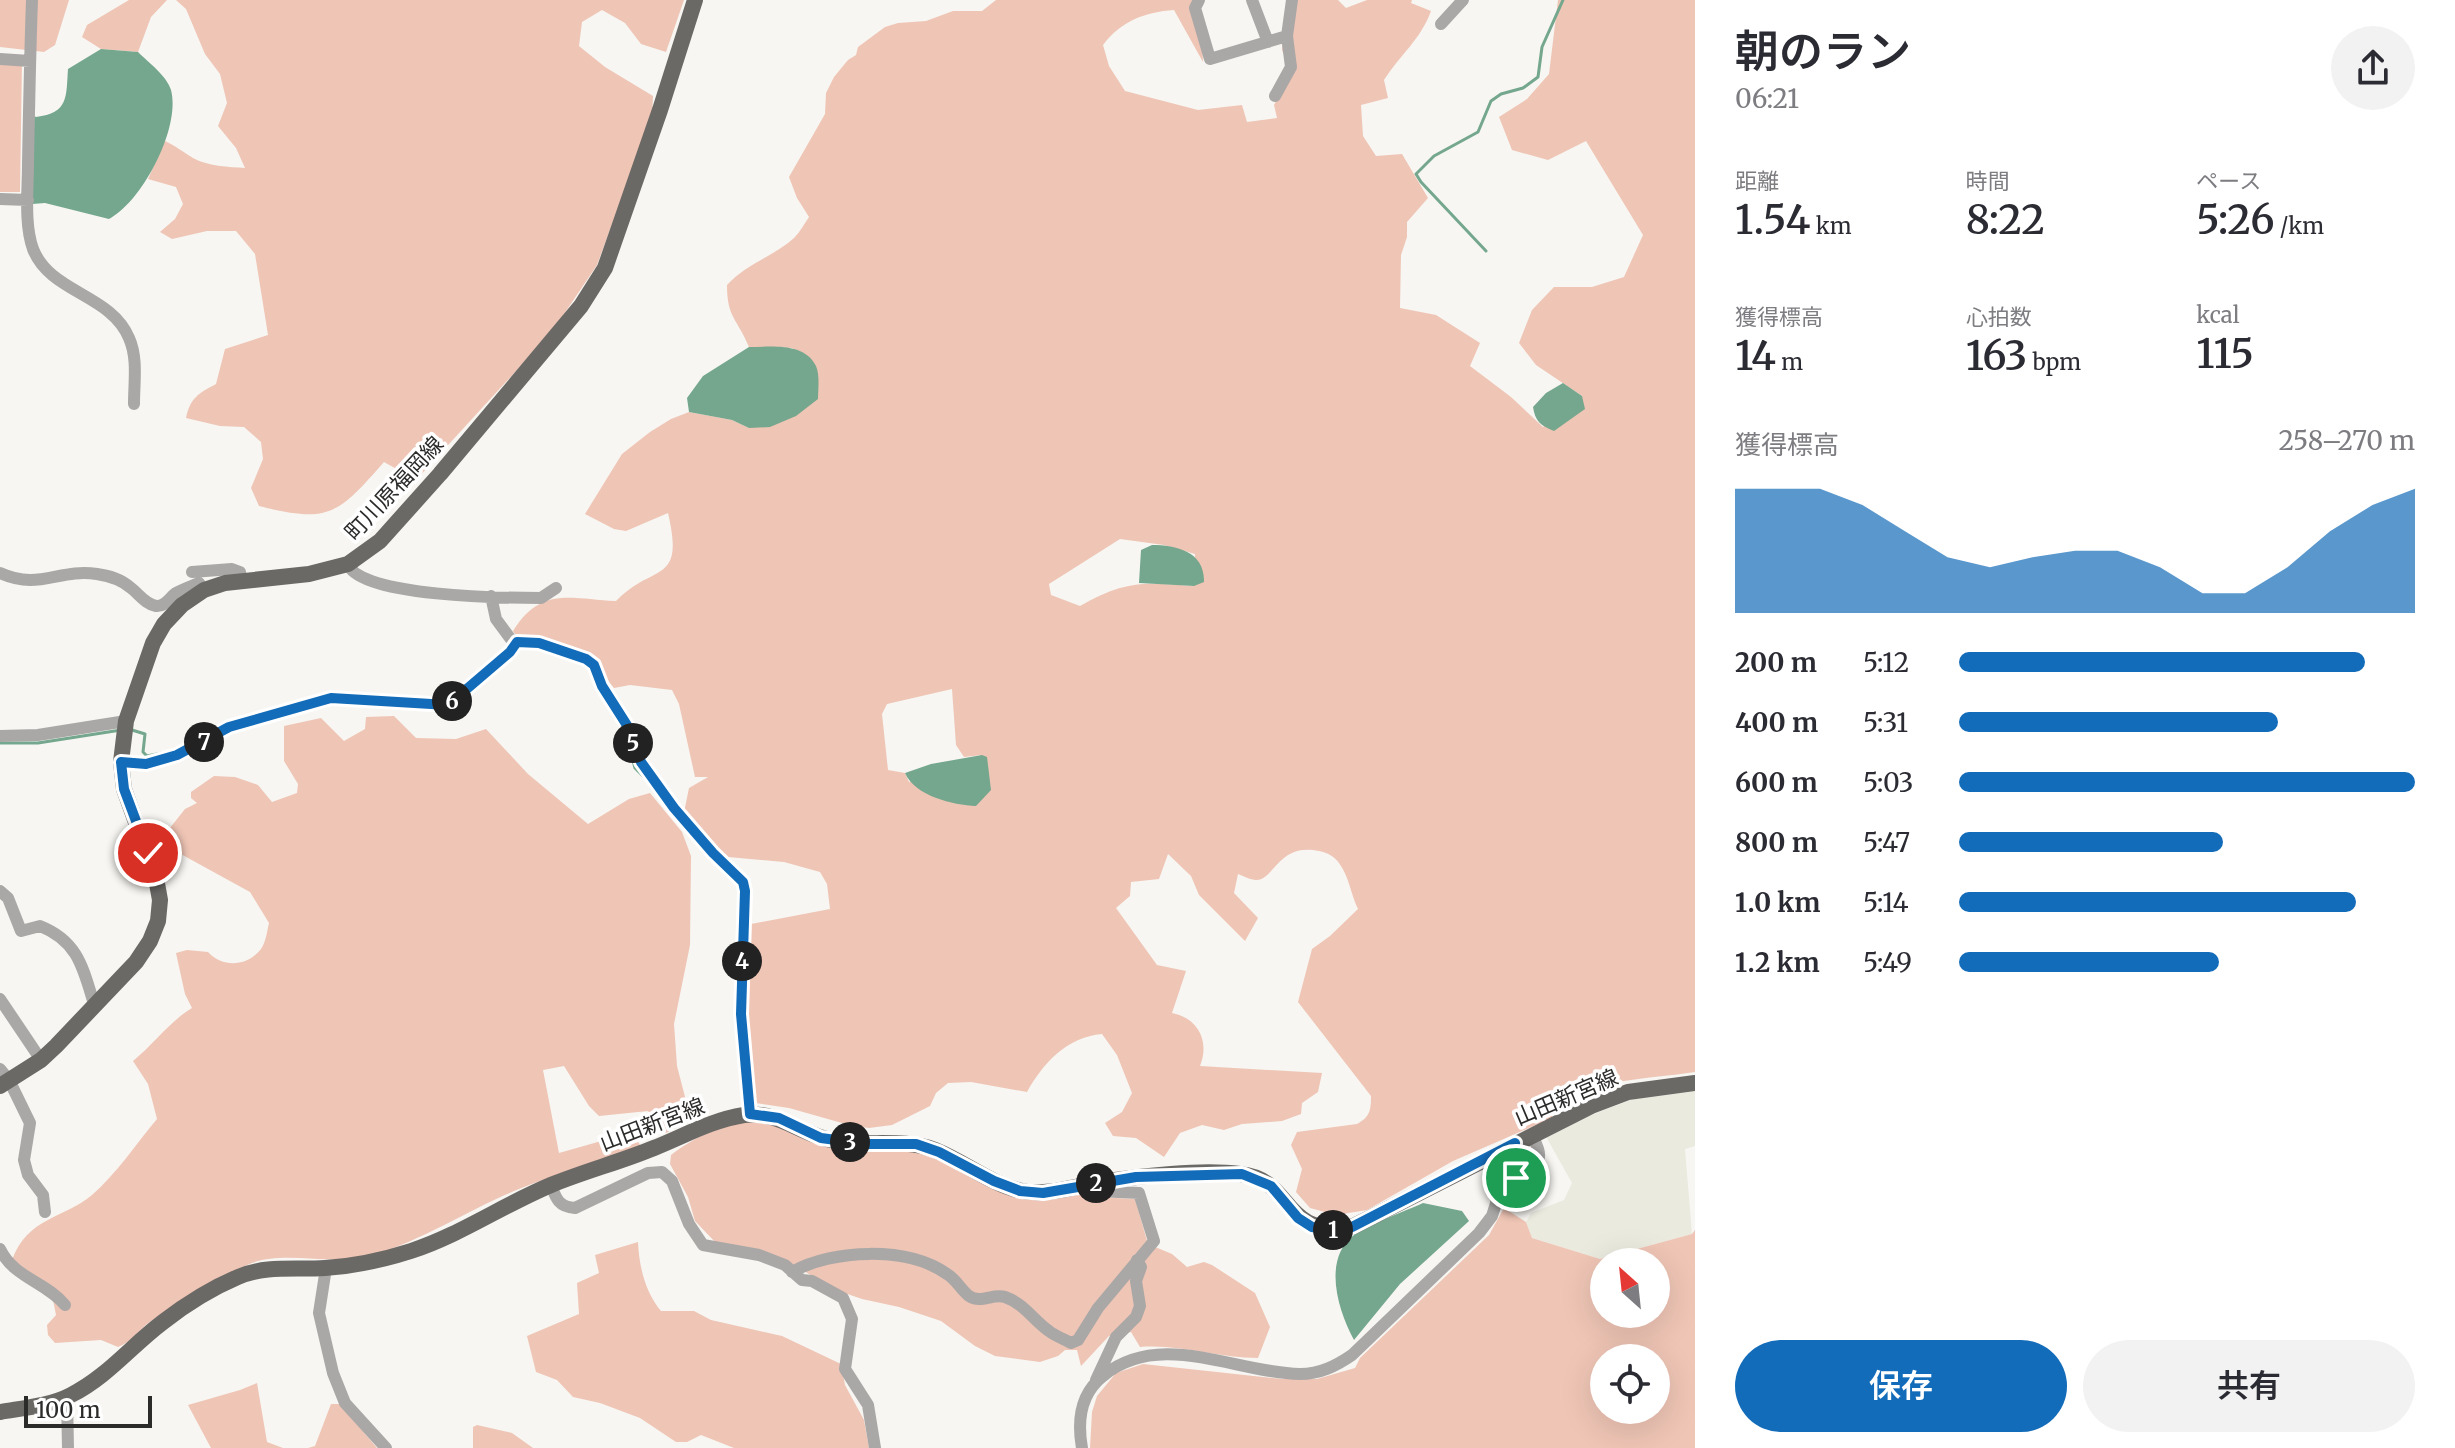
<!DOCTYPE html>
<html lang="ja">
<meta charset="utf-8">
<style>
:root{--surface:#fff;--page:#f2f2f3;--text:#2b2b33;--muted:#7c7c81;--accent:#136cb9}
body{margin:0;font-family:Merriweather,"Noto Sans JP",serif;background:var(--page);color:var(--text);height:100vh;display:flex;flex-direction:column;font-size:30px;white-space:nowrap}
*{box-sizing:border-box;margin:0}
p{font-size:26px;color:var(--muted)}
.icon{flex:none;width:44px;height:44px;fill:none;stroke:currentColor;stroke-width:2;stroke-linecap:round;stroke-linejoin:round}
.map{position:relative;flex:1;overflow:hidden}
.details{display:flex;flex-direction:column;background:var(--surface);width:760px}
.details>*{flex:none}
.needle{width:52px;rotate:333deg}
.tools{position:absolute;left:1590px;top:1248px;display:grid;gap:16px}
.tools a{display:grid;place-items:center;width:80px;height:80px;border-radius:50%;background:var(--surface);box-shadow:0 8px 32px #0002;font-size:40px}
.scale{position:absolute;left:24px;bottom:20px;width:128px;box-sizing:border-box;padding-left:8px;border:4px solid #2b2b2a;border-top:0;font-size:22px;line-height:28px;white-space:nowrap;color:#2b2b2a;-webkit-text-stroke:6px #fff;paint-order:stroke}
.pin{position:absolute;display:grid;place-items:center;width:68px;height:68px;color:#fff;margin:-34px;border:4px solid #fff;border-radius:50%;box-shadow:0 2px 8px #0007}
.km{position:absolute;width:40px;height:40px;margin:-20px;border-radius:50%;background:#222;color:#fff;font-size:22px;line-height:40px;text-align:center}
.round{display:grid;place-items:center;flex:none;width:84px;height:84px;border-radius:42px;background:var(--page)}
.head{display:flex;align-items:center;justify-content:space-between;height:136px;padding:0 40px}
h1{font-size:44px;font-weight:600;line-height:60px}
.figures{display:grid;grid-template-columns:repeat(3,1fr);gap:12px;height:136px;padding:8px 40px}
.figures div{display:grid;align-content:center}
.figures b{font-size:40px;font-weight:600}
.figures small{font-size:22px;font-weight:400}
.figures p{font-size:22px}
.chart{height:224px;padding:16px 40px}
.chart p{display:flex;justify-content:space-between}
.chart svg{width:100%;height:144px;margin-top:8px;fill:var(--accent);opacity:.7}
.primary-button{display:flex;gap:16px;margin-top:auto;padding:16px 40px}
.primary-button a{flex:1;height:92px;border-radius:48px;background:var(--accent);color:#fff;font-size:32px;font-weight:600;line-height:92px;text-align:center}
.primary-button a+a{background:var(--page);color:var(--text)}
ul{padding:0 40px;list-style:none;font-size:26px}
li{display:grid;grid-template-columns:128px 96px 1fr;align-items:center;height:60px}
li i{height:20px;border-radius:10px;background:var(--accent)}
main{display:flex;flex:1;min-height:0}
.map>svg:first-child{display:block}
</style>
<main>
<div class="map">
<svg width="1695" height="1448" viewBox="0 0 1695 1448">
<rect width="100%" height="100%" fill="#f7f6f2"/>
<path fill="#ebeadf" d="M 1695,1090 L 1695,1146 L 1685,1149 L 1692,1234 L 1600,1259 L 1532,1238 L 1526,1222 L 1531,1213 L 1564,1200 L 1572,1183 L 1544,1133 L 1633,1099 Z"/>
<path fill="#efc5b5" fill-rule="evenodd" d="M 0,0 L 69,0 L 55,45 L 44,52 L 0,47 Z
M 129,0 L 167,0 L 151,17 L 138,52 L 101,49 L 82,37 L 87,25 Z
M 176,0 L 684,0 L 666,52 L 641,44 L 625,23 L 602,10 L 582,22 L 579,46 L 605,67 L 653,96 L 652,115 L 597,265 L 562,317 L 517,370 L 416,480 L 384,462 C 338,514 330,524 259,506 L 251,488 L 263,459 L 261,442 L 244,427 L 220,426 L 186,418 C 190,398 199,393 216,384 L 225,349 L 268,335 L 255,254 L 236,231 L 207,231 L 172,239 L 160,232 L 175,219 L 183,204 L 176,187 L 148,179 L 165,141 C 176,146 183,152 193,158 C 207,166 229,167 245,168 L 236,148 L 218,126 L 227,103 L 220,74 L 205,54 L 186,9 Z
M 996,0 L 1196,0 L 1202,38 L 1203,62 L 1174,10 C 1145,12 1121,21 1103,45 L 1109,66 L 1125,91 L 1198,110 L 1242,105 L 1247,122 L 1277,118 L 1274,105 L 1284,86 L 1288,64 L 1282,50 L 1284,15 L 1294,0 L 1338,0 L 1346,8 L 1367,0 L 1412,0 L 1411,3 L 1431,11 C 1421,39 1400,55 1384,80 L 1388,98 L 1361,105 L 1363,136 L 1376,156 L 1402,154 L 1428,198 L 1407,222 L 1407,237 L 1401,255 L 1400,308 L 1436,315 L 1480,343 L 1470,366 L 1511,397 L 1543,427 L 1582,396 L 1536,365 L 1519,343 L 1532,310 L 1554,287 L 1592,287 L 1624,277 L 1643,235 L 1586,141 L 1548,160 L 1512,150 L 1499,117 L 1527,99 L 1549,74 L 1558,0 L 1695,0 L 1695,1072 C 1647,1079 1596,1080 1552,1101 L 1552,1118 L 1453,1161 L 1367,1210 L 1336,1215 L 1310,1208 L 1296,1192 L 1302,1169 L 1291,1145 L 1297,1132 L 1357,1124 C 1370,1117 1371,1110 1371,1096 L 1298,1002 L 1312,949 L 1330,936 L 1358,909 C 1351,895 1349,876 1339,863 C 1334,856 1328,853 1319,851 C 1278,842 1274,881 1256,880 C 1251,880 1243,876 1238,874 L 1234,893 L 1258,918 L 1245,941 L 1199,895 L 1191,876 L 1168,854 L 1159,879 L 1131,882 L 1130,896 L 1116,908 L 1157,965 L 1186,971 L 1172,1013 C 1198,1018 1210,1041 1200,1066 L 1322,1073 L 1318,1092 L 1302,1103 L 1301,1114 L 1282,1121 L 1242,1124 L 1224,1130 L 1202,1125 L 1180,1133 L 1164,1157 L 1136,1138 L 1113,1136 L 1105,1123 L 1122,1112 L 1132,1093 L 1117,1055 L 1102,1034 C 1067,1037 1043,1063 1027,1092 L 971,1082 L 948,1083 L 936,1093 L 930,1106 L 892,1125 L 869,1128 L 849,1125 L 789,1108 L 742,1101 L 736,1010 L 736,954 L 746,925 L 830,909 L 827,884 L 820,872 L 784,862 L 706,855 L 682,822 L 689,788 L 708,777 L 695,777 L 679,704 L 672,690 L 630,685 L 614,688 L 586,654 L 574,647 L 519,640 L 513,631 C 541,586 570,599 616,601 C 654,562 685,586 668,513 L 626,531 L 614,529 L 585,514 L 622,454 L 650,432 L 671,419 L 689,412 L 732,420 L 749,428 L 793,348 L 749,347 C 737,318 727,318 727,285 C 747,263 773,257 794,238 C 800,232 804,224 809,217 L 797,198 L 789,177 L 825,114 L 826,93 L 834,77 L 848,60 L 856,55 L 858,47 L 885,27 L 898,23 L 926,21 L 953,11 L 982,11 ZM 1120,539 L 1164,545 L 1195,554 L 1194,586 C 1144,582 1125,580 1080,606 L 1051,595 L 1049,584 ZM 952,689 L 956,745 L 964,757 L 982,755 L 909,782 L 905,773 L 888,770 L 882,714 L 887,704 Z
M 0,62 L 22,62 L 20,192 L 0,192 Z
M 394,716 L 416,738 L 456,739 L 486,729 L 528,774 L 588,824 L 629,799 L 650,793 L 682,832 L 691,856 L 690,945 L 674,1024 L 677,1066 L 691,1120 L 666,1133 L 648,1111 L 599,1116 L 589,1106 L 564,1066 L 543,1070 L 559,1153 L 633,1132 L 641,1147 C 600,1161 558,1173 519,1189 C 470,1209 425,1239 374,1255 C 337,1267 287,1250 252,1263 C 217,1278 183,1299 151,1321 C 139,1329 132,1342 118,1347 L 101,1340 L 55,1343 L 48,1335 L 47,1325 L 56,1315 L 53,1300 L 12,1260 C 28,1217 63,1219 92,1195 C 117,1173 136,1144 157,1119 L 148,1084 L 133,1061 C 154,1044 170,1021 192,1008 L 185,994 L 176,953 L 187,950 L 208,952 C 223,968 247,967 261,949 C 266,942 267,931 269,923 L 250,892 L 168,847 L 162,838 L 185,809 L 197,803 L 191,798 L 191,792 L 214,776 L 235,777 L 258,785 L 272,802 L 297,793 L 298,784 L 284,761 L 284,726 L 321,718 L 344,741 L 365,729 L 366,717 Z
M 759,1120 L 908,1149 L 928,1155 L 1018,1198 L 1050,1200 L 1082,1192 L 1093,1197 L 1135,1199 L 1148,1244 L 1172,1254 L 1187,1267 L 1204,1262 L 1212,1265 L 1255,1293 L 1270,1327 L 1258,1358 C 1218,1358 1180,1344 1140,1347 L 1131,1332 L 1109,1336 L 1081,1366 L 1077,1350 L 1065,1350 L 1058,1356 L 1040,1362 L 995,1356 L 975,1346 L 941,1321 L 899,1307 L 862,1299 L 833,1289 L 804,1271 L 718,1245 L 695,1221 L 688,1197 L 670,1164 L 671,1155 C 698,1134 724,1125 759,1120 Z
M 1504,1208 L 1526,1222 L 1532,1238 L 1600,1259 L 1692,1234 L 1695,1230 L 1695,1448 L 1090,1448 L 1092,1412 L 1097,1396 L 1116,1373 L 1143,1364 L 1282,1379 L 1317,1379 L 1355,1368 L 1360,1358 L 1489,1235 ZM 1604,1262 L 1656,1262 L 1656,1314 L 1604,1314 ZM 1604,1358 L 1656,1358 L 1656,1410 L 1604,1410 Z
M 638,1242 C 639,1266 645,1292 661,1311 L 694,1311 L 711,1320 L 782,1336 L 841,1364 L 845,1385 L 864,1420 L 869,1448 L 734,1448 L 701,1435 L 687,1442 L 676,1442 L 640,1418 L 600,1403 L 573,1397 L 557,1380 L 536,1372 L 527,1336 L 579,1314 L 577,1283 L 599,1273 L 595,1255 Z
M 257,1383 L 267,1442 L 283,1448 L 211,1448 L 188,1405 L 240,1390 Z
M 331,1404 L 340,1404 L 377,1448 L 308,1448 L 315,1446 Z
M 477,1425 L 512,1433 L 533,1448 L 473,1448 L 473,1427 Z"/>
<path fill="#74a78d" d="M 101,49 L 138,52 C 148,62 167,76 171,90 C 181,128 142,202 109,219 L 45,203 L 32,204 L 31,114 L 36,117 C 69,113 66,97 68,69 Z
M 749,347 C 771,347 804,342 816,366 C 820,375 818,390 818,399 L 796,416 L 770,427 L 749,428 L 732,420 L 689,412 L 687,398 L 703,376 Z
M 1563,383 L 1582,396 L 1585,409 L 1554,431 C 1541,426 1535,421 1533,407 L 1546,393 Z
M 1152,545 C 1177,545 1205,552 1204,582 L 1194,586 L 1139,583 L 1141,550 Z
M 982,755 L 987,757 L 991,790 L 976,806 C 953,805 915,796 905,773 L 931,764 Z
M 1423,1203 L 1462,1211 L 1469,1221 L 1400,1284 L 1354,1340 C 1338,1311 1322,1259 1354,1235 C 1370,1223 1404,1212 1423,1203 Z"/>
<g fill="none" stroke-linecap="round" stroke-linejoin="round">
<path stroke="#74a78d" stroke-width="3" d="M 1486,251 L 1421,182 L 1416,174 L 1434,156 L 1478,132 L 1491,101 L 1501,94 L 1523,88 L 1538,77 L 1542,47 L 1563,0
M 132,730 L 145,734 L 143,752 L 147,756 L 162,753
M 628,742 L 635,768 L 650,783
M 0,743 L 38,743 L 121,730"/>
<path stroke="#aaa8a7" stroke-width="12" d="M 32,0 C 30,55 29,109 28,164 C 28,190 24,224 33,249 C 50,293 111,294 129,338 C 138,358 134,382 134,404
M 1199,0 L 1195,8 L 1210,59 L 1287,36 L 1292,0
M 1252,0 L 1268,42
M 1441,24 L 1463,0
M 0,59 L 30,61
M 1275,96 L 1291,67 L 1287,36
M 0,199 L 28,200
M 348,564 C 359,597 508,598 541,598 L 556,588
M 192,572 L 232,569 L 240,572 L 241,582
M 0,573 C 39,591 59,568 97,574 C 110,576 121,579 131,588 C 139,594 145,604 156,606 C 165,607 169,598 176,593 C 183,589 192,586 199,583 L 204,590
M 491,596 L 496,619 L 510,638 L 517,642 L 539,643 L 566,652 L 586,659 L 594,665 L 602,686 L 630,730 L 641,762 L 674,808 L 713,853 L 743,882 L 745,915 L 741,1014 L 750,1114
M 0,736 L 38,735 L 126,721
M 121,762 L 146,764 L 177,755 L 229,727 L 331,698 L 448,705 L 510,652 L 517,642
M 0,891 L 8,898 L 21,931 L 40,926 C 78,941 83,968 94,1004
M 0,999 L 41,1060
M 0,1069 L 9,1080 L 30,1123 L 24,1160 L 28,1175 L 43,1195 L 45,1212
M 1503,1182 C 1514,1180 1541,1167 1539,1154 C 1539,1148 1534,1140 1532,1135
M 551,1185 C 556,1199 559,1207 575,1208 L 648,1173 L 662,1172 L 672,1181 L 689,1224 L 703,1245 L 759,1255 L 785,1265 L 802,1280 L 812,1281 L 843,1298 L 852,1319 L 845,1369 L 868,1405 L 875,1448
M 0,1249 C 14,1278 46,1282 65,1305
M 326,1268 L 319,1313 L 333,1373 L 345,1403 L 386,1448
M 792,1272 C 833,1249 907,1246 947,1274 C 956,1279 961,1290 969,1296 C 981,1304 993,1293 1005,1297 C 1025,1304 1033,1320 1049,1331 C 1055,1336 1064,1339 1071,1343 L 1078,1340 L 1098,1308 L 1154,1241 L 1139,1193 L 1097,1191 L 1093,1184
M 1096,1380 L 1116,1337 L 1136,1317 L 1140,1306 L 1136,1281 L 1141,1267 L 1137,1260
M 67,1397 L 68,1448
M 1082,1448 C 1077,1420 1080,1394 1103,1376 C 1160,1329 1236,1373 1300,1374 C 1320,1374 1336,1366 1352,1355 L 1479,1233 L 1492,1216 L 1515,1143"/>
<path stroke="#6b6966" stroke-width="16" d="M 0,1086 L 41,1060 L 56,1046 L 136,962 L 150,941 L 158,921 L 160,900 L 156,878 L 124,789 L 121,762 L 126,721 L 153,643 L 164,624 L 182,605 L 204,590 L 225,583 L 309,574 L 348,564 L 380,541 L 440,474 L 581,306 L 605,268 L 660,110 L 695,0
M 0,1412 C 23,1408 50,1406 71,1395 C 107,1377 131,1346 163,1322 C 185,1305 212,1288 238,1277 C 266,1265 295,1270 325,1268 C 355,1266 383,1260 411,1251 C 460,1235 503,1205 551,1185 C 585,1171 620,1162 654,1148 C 684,1136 712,1120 744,1115 C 773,1111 793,1128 820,1137 C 858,1150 898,1136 935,1150 C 965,1162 990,1184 1022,1191 C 1048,1196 1075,1186 1101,1182 C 1140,1176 1202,1169 1240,1174 C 1296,1180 1278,1237 1352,1227 L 1591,1106 L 1628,1092 L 1695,1083"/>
</g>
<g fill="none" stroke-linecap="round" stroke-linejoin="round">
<g stroke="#fff" stroke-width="16">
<path id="route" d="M 148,853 L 124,789 L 121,762 L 146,764 L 177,755 L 229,727 L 331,698 L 448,705 L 510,652 L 517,642 L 539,643 L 586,659 L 594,665 L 602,686 L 630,730 L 641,762 L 674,808 L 713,853 L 743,882 L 745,891 L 741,1014 L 750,1114 L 779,1118 L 821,1138 L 866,1144 L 916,1144 L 939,1152 L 994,1181 L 1020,1191 L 1043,1193 L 1136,1177 L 1242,1174 L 1271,1186 L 1298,1218 L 1312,1227 L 1331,1230 L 1352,1227 L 1515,1143 L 1503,1182 L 1516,1178"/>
</g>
<use href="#route" stroke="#136cb9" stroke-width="10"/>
</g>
<g text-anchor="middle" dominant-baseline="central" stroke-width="7" stroke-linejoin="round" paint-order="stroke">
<g font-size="22" fill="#2b2b2a" stroke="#fff">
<text transform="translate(394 488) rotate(-47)">町川原福岡線</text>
<text transform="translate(1566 1097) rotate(-23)">山田新宮線</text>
<text transform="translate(652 1124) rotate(-21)">山田新宮線</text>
</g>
</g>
</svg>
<div class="tools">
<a><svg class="needle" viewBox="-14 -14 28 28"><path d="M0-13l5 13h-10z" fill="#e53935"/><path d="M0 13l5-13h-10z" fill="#7c7c81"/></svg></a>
<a><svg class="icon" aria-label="locate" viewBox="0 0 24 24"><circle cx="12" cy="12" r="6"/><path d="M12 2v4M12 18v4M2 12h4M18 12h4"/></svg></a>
</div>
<div class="scale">100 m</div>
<div class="pin" style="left:1516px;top:1178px;background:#1e9e55"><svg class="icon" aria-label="arrive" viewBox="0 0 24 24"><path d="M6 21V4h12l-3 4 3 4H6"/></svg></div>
<div class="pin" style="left:148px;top:853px;background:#d93025"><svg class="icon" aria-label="check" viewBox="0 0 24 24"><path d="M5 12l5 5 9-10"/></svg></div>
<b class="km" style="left:1333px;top:1230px">1</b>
<b class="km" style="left:1096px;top:1183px">2</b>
<b class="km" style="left:850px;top:1142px">3</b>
<b class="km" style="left:742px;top:961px">4</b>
<b class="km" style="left:633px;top:743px">5</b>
<b class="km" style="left:452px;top:701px">6</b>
<b class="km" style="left:204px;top:742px">7</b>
</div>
<section class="details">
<div class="head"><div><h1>朝のラン</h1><p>06:21</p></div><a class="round"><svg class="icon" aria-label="share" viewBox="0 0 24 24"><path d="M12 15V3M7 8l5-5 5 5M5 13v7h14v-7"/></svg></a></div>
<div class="figures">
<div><p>距離</p><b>1.54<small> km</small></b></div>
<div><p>時間</p><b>8:22</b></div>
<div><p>ペース</p><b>5:26<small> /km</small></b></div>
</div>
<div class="figures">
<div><p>獲得標高</p><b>14<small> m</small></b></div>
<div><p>心拍数</p><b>163<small> bpm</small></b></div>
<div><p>kcal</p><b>115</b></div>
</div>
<div class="chart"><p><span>獲得標高</span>258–270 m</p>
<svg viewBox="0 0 160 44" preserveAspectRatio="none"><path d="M0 44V6L10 6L20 6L30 11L40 19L50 27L60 30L70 27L80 25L90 25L100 30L110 38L120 38L130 30L140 19L150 11L160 6V44z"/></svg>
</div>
<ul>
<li><b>200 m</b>5:12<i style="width:89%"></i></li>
<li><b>400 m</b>5:31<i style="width:70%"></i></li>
<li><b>600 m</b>5:03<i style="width:100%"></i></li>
<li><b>800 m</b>5:47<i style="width:58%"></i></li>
<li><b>1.0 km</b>5:14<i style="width:87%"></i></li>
<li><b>1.2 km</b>5:49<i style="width:57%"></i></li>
</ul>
<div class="primary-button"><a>保存</a><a>共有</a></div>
</section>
</main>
